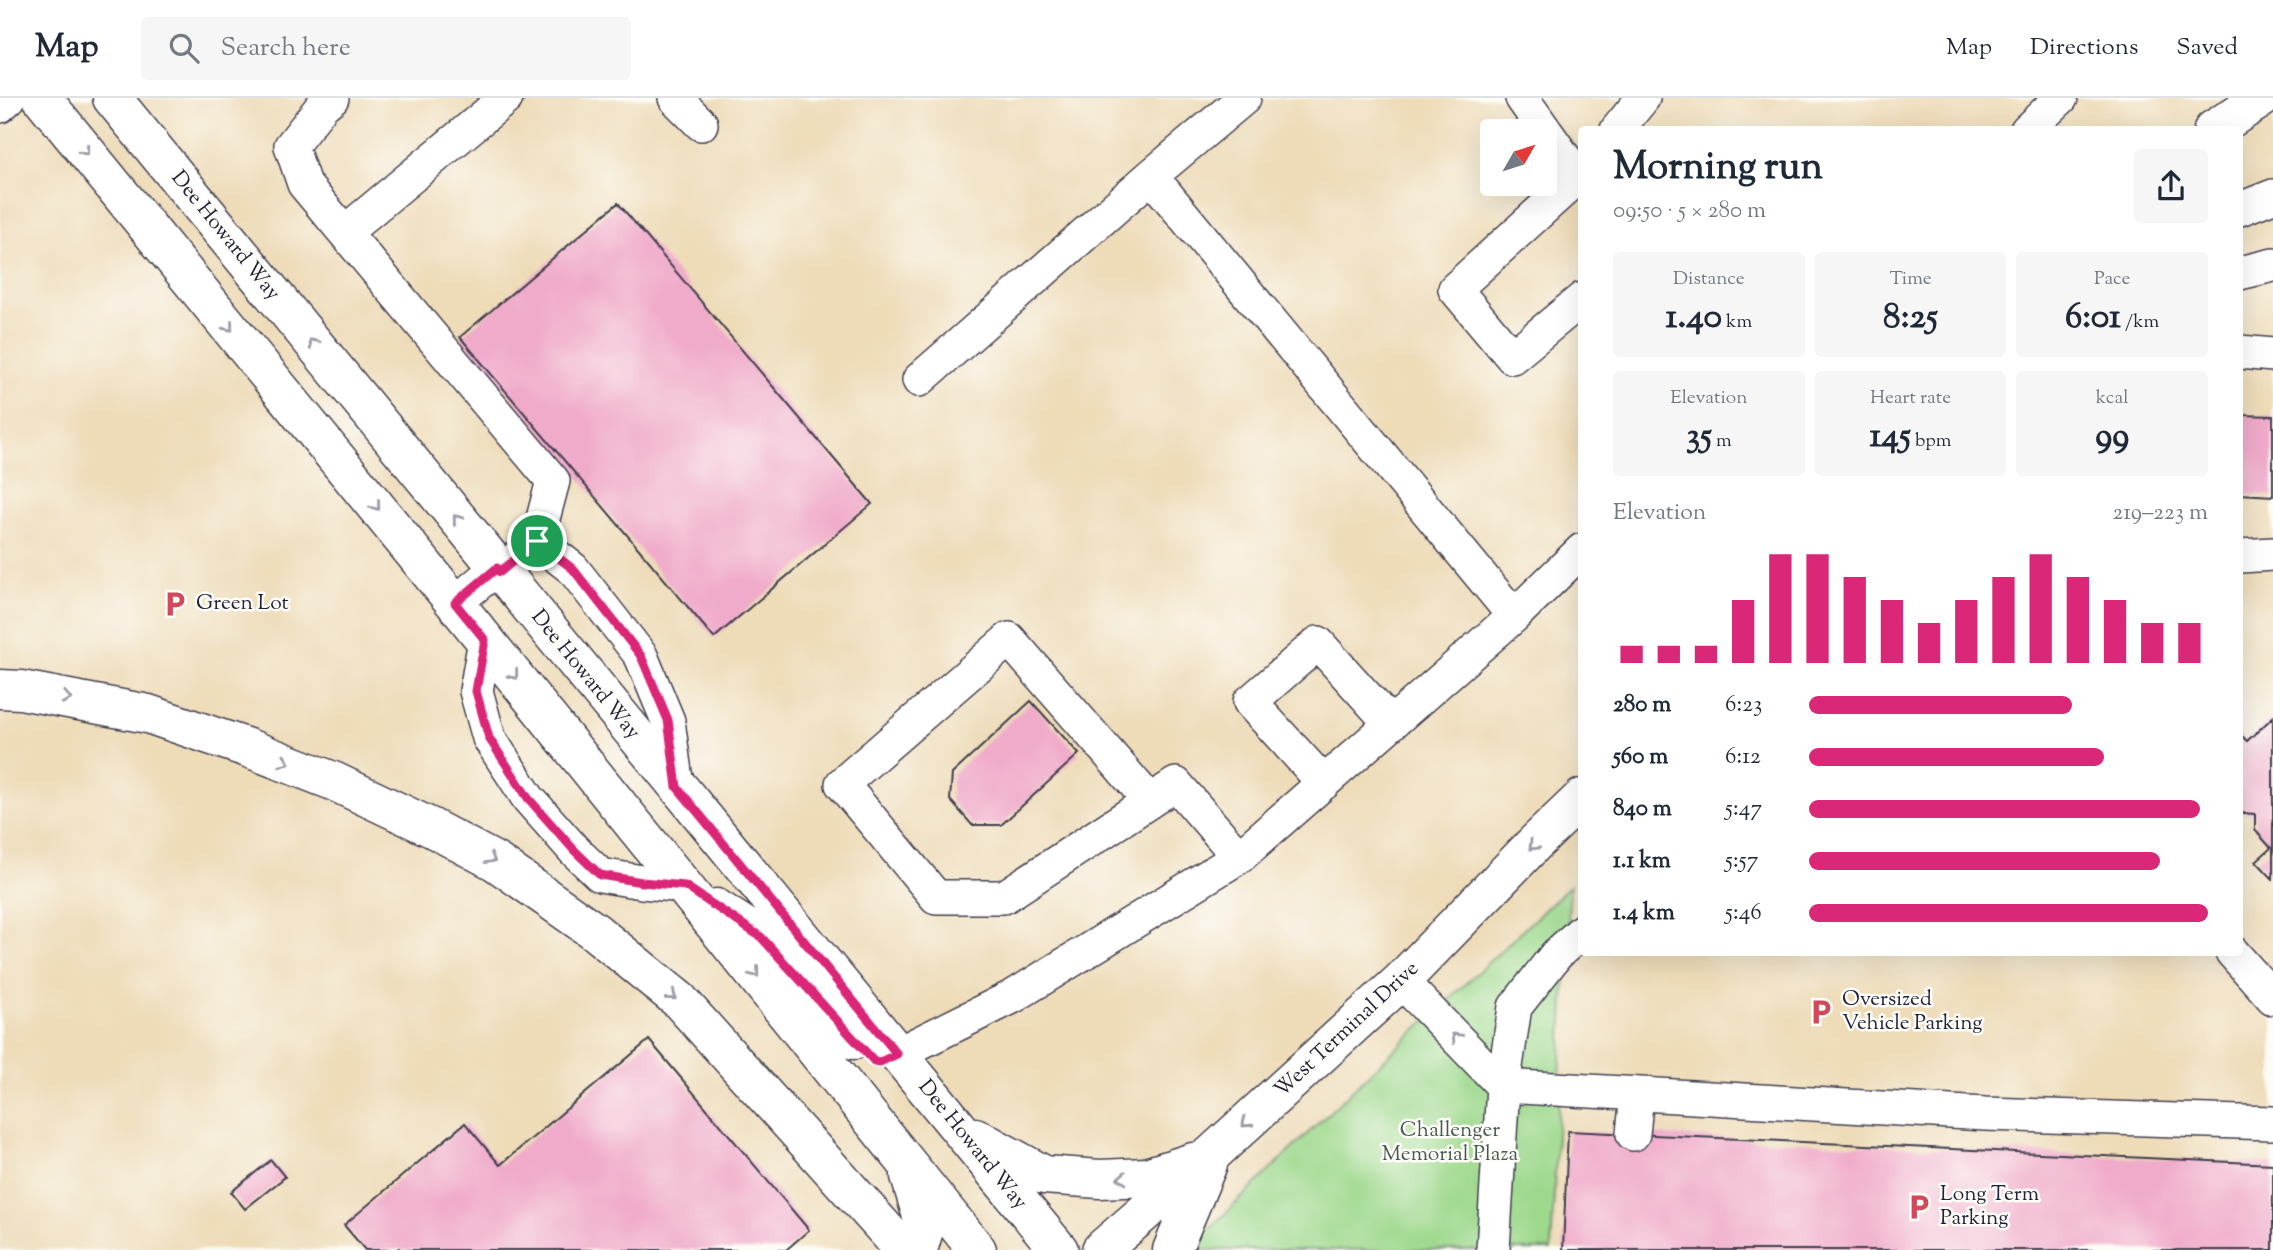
<!DOCTYPE html>
<meta charset="utf-8">
<style>
:root{--surface:#fff;--page:#f6f6f7;--text:#1f2937;--muted:#747a83;--line:#e0e1e3;--accent:#db2777}
body{margin:0;font-family:"Sorts Mill Goudy",serif;background:var(--page);color:var(--text);height:100vh;display:flex;flex-direction:column;font-size:26px;white-space:nowrap}
*{box-sizing:border-box;margin:0}
p{font-size:23px;color:var(--muted)}
.icon{flex:none;width:38px;height:38px;fill:none;stroke:currentColor;stroke-width:2;stroke-linecap:round;stroke-linejoin:round}
.map{position:relative;flex:1;overflow:hidden}
.sheet{position:absolute;left:1578px;top:28px;width:665px;height:830px;display:flex;flex-direction:column;background:var(--surface);border-radius:7px;box-shadow:0 7px 28px #0002}
.sheet>*{flex:none}
.needle{width:46px;rotate:51deg}
.tools{position:absolute;left:1480px;top:21px;display:grid;gap:14px}
.tools a{display:grid;place-items:center;width:77px;height:77px;border-radius:7px;background:var(--surface);box-shadow:0 7px 28px #0002;font-size:35px}
.pin{position:absolute;display:grid;place-items:center;width:60px;height:60px;color:#fff;margin:-30px;border:4px solid #fff;border-radius:50%;box-shadow:0 2px 7px #0007}
.round{display:grid;place-items:center;flex:none;width:74px;height:74px;border-radius:7px;background:var(--page)}
.headline{display:flex;align-items:center;justify-content:space-between;height:119px;padding:0 35px}
h1{font-size:38px;font-weight:800;line-height:52px}
.figures{display:grid;grid-template-columns:repeat(3,1fr);gap:10px;height:119px;padding:7px 35px}
.figures div{display:grid;align-content:center;border-radius:7px;background:var(--page);text-align:center}
.figures b{font-size:35px;font-weight:800}
.figures small{font-size:19px;font-weight:400}
.figures p{font-size:19px}
.chart{height:196px;padding:14px 35px}
.chart p{display:flex;justify-content:space-between}
.chart svg{width:100%;height:126px;margin-top:7px;stroke:var(--accent);stroke-width:6}
ul{padding:0 35px;list-style:none;font-size:23px}
li{display:grid;grid-template-columns:112px 84px 1fr;align-items:center;height:52px}
li i{height:18px;border-radius:9px;background:var(--accent)}
header{display:flex;align-items:center;gap:42px;box-sizing:border-box;height:98px;padding:0 35px;background:var(--surface);border-bottom:2px solid var(--line)}
header strong{font-size:33px}
nav{display:flex;gap:38px;margin-inline-start:auto;font-size:24px}
.search{width:490px;height:63px;background:var(--page);display:flex;align-items:center;gap:18px;box-sizing:border-box;padding:0 24px;border-radius:7px;color:var(--muted);font-size:26px}
.map>svg:first-child{display:block}
</style>
<header>
<strong>Map</strong>
<div class="search"><svg class="icon" aria-label="search" viewBox="0 0 24 24"><circle cx="10" cy="10" r="6"/><path d="M15 15l6 6"/></svg>Search here</div>
<nav><a>Map</a><a>Directions</a><a>Saved</a></nav>
</header>
<div class="map">
<svg width="2273" height="1152" viewBox="0 0 2273 1152">
<rect width="100%" height="100%" fill="#fdfcf7"/>
<filter id="ink" filterUnits="userSpaceOnUse"><feTurbulence type="fractalNoise" baseFrequency=".0143" numOctaves="2"/><feDisplacementMap in="SourceGraphic" scale="14" xChannelSelector="R" yChannelSelector="G"/><feConvolveMatrix kernelMatrix="1 2 1 2 8 2 1 2 1" color-interpolation-filters="sRGB"/></filter>
<filter id="wash" filterUnits="userSpaceOnUse"><feTurbulence type="fractalNoise" baseFrequency=".00686" numOctaves="4" result="noise"/><feDisplacementMap in="SourceGraphic" scale="28" xChannelSelector="R" yChannelSelector="G"/><feGaussianBlur stdDeviation="1.57" result="paint"/><feColorMatrix in="noise" values="0 0 0 0 0 0 0 0 0 0 0 0 0 0 0 0 0 1.4 0 .05"/><feComposite in="paint" operator="in"/></filter>
<g filter="url(#wash)">
<rect width="100%" height="100%" fill="#eedcb9"/>
<path fill="#9dd88c" stroke="#607d64" stroke-width="2" d="M 1570,788 L 1551,1152 L 1188,1152 L 1373,972 Z"/>
<g id="blocks">
<path fill="#f0abca" d="M 618,105 L 872,406 L 714,540 L 460,239 Z
M 2240,317 L 2273,318 L 2273,398 L 2240,396 Z
M 1031,603 L 1079,656 L 1001,727 L 972,727 L 950,702 L 952,676 Z
M 2273,619 L 2273,781 L 2256,763 L 2271,750 L 2255,732 L 2255,716 L 2240,715 L 2240,636 L 2247,643 Z
M 649,942 L 809,1132 L 786,1152 L 401,1152 L 399,1150 L 396,1152 L 365,1152 L 344,1127 L 465,1025 L 500,1067 Z
M 1568,1033 L 2273,1066 L 2273,1152 L 1563,1152 Z
M 271,1062 L 285,1079 L 245,1111 L 231,1094 Z"/>
</g>
</g>
<g filter="url(#ink)">
<use href="#blocks" fill-opacity="0" stroke="#413e4e" stroke-width="2"/>
<g fill="none" stroke-linecap="round" stroke-linejoin="round">
<g stroke="#413e4e" stroke-width="36">
<path id="minor" d="M 332,0 L 323,7 L 291,48 L 304,86 L 553,383 L 537,443 L 500,474
M 675,0 L 701,26
M 1522,0 L 1578,79 L 1455,191 L 1512,259 L 1582,201
M 0,8 L 9,0
M 1617,32 L 1643,0
M 2027,32 L 2061,0
M 1151,78 L 1514,518
M 2240,111 L 2273,98
M 345,134 L 506,0
M 2240,175 L 2273,167
M 2240,254 L 2273,257
M 919,282 L 1151,78 L 1244,0
M 537,443 L 573,471 L 641,558 L 668,623 L 677,689
M 2240,458 L 2273,456
M 455,505 L 497,470
M 485,542 L 476,593 L 489,640 L 528,700 L 574,752 L 600,777 L 642,784 L 685,788
M 1324,685 L 1250,604 L 1318,545 L 1391,626
M 1150,703 L 1009,541 L 842,686 L 936,799 L 1004,799 L 1176,686 L 1239,759
M 2232,854 L 2273,900
M 1401,883 L 1503,988 L 1985,1016 L 2273,1025
M 897,956 L 1014,898 L 1239,759 L 1514,518 L 1582,452
M 1633,1036 L 1637,996
M 1493,1152 L 1503,988 L 1515,909 L 1556,857 L 1582,833"/>
</g>
<g stroke="#413e4e" stroke-width="41">
<path id="major" d="M 42,0 L 485,542 L 977,1152
M 112,0 L 1059,1152
M 2213,32 L 2262,0
M 716,810 L 761,839 L 854,942
M 975,1039 L 1044,1077 L 1100,1081 L 1146,1079 L 1193,1064
M 910,1078 L 925,1129 L 918,1152
M 1101,1152 L 1211,1057 L 1401,883 L 1535,745 L 1582,700
M 1172,1152 L 1208,1066"/>
</g>
<g stroke="#413e4e" stroke-width="41">
<path id="highway" d="M 0,591 L 21,592 L 148,616 L 248,650 L 333,683 L 432,730 L 496,764 L 594,833 L 679,902 L 904,1152"/>
</g>
<use href="#minor" stroke="#fff" stroke-width="33"/>
<use href="#major" stroke="#fff" stroke-width="38"/>
<use href="#highway" stroke="#fff" stroke-width="38"/>
</g>
<defs><path id="oneway-chevron" d="M-2-3.5L2.5 0L-2 3.5" fill="none" stroke-width="1.6" stroke-linecap="round" stroke-linejoin="round" transform="scale(1.75)"/></defs>
<g stroke="#9c9ca7">
<use href="#oneway-chevron" transform="translate(85 53) rotate(51)"/>
<use href="#oneway-chevron" transform="translate(229 229) rotate(51)"/>
<use href="#oneway-chevron" transform="translate(313 245) rotate(-129)"/>
<use href="#oneway-chevron" transform="translate(376 408) rotate(51)"/>
<use href="#oneway-chevron" transform="translate(457 421) rotate(-129)"/>
<use href="#oneway-chevron" transform="translate(514 577) rotate(51)"/>
<use href="#oneway-chevron" transform="translate(67 600) rotate(11)"/>
<use href="#oneway-chevron" transform="translate(285 664) rotate(21)"/>
<use href="#oneway-chevron" transform="translate(1533 748) rotate(135)"/>
<use href="#oneway-chevron" transform="translate(491 761) rotate(30)"/>
<use href="#oneway-chevron" transform="translate(755 875) rotate(51)"/>
<use href="#oneway-chevron" transform="translate(672 898) rotate(41)"/>
<use href="#oneway-chevron" transform="translate(1456 939) rotate(-134)"/>
<use href="#oneway-chevron" transform="translate(1246 1025) rotate(137)"/>
<use href="#oneway-chevron" transform="translate(1122 1080) rotate(177)"/>
</g>
</g>
<g fill="none" stroke-linecap="round" stroke-linejoin="round" filter="url(#ink)">
<g stroke="#fff" stroke-width="14">
<path id="route" d="M 537,443 L 573,471 L 641,558 L 668,622 L 677,689 L 897,956 L 880,964 L 874,963 L 761,839 L 685,788 L 642,784 L 600,777 L 574,752 L 528,700 L 489,640 L 476,593 L 485,542 L 455,505 L 497,470 L 500,474 Z"/>
</g>
<use href="#route" stroke="#db2777" stroke-width="9"/>
</g>
<defs>
<g id="parking-bare" transform="scale(2.1)"><path d="M-3.5-5.5H1a3.5 3.5 0 0 1 0 7H-1V5.5H-3.5ZM-1-3.4V-.6H.8a1.4 1.4 0 0 0 0-2.8Z" fill="#d1495b" stroke="#fdfcf7" stroke-width="2.5" paint-order="stroke"/></g>
</defs>
<g fill-rule="evenodd">
<use href="#parking-bare" x="175" y="506"/>
<use href="#parking-bare" x="1821" y="914"/>
<use href="#parking-bare" x="1919" y="1109"/>
</g>
<g text-anchor="middle" dominant-baseline="central" stroke-width="5" stroke-linejoin="round" paint-order="stroke">
<g font-size="21" fill="#22223b" stroke="#fdfcf7">
<text transform="translate(225 138) rotate(51)">Dee Howard Way</text>
<text transform="translate(585 577) rotate(51)">Dee Howard Way</text>
<text transform="translate(1347 932) rotate(-43)">West Terminal Drive</text>
<text transform="translate(972 1047) rotate(51)">Dee Howard Way</text>
</g>
<g font-size="21" fill="#22223b" stroke="#fdfcf7" text-anchor="start">
<text x="196" y="506">Green Lot</text>
<text x="1842" y="902">Oversized<tspan x="1842" dy="24">Vehicle Parking</tspan></text>
<text x="1940" y="1097">Long Term<tspan x="1940" dy="24">Parking</tspan></text>
</g>
<g font-size="21" fill="#475953" stroke="#fdfcf7">
<text x="1450" y="1033">Challenger<tspan x="1450" dy="24">Memorial Plaza</tspan></text>
</g>
</g>
</svg>
<div class="tools">
<a><svg class="needle" viewBox="-14 -14 28 28"><path d="M0-13l5 13h-10z" fill="#e53935"/><path d="M0 13l5-13h-10z" fill="#747a83"/></svg></a>
</div>
<div class="pin" style="left:537px;top:443px;background:#1e9e55"><svg class="icon" aria-label="arrive" viewBox="0 0 24 24"><path d="M6 21V4h12l-3 4 3 4H6"/></svg></div>
<section class="sheet">
<div class="headline"><div><h1>Morning run</h1><p>09:50 · 5 × 280 m</p></div><a class="round"><svg class="icon" aria-label="share" viewBox="0 0 24 24"><path d="M12 15V3M7 8l5-5 5 5M5 13v7h14v-7"/></svg></a></div>
<div class="figures">
<div><p>Distance</p><b>1.40<small> km</small></b></div>
<div><p>Time</p><b>8:25</b></div>
<div><p>Pace</p><b>6:01<small> /km</small></b></div>
</div>
<div class="figures">
<div><p>Elevation</p><b>35<small> m</small></b></div>
<div><p>Heart rate</p><b>145<small> bpm</small></b></div>
<div><p>kcal</p><b>99</b></div>
</div>
<div class="chart"><p><span>Elevation</span>219–223 m</p>
<svg viewBox="0 0 160 44" preserveAspectRatio="none"><path d="M5 44V38M15 44V38M25 44V38M35 44V22M45 44V6M55 44V6M65 44V14M75 44V22M85 44V30M95 44V22M105 44V14M115 44V6M125 44V14M135 44V22M145 44V30M155 44V30"/></svg>
</div>
<ul>
<li><b>280 m</b>6:23<i style="width:66%"></i></li>
<li><b>560 m</b>6:12<i style="width:74%"></i></li>
<li><b>840 m</b>5:47<i style="width:98%"></i></li>
<li><b>1.1 km</b>5:57<i style="width:88%"></i></li>
<li><b>1.4 km</b>5:46<i style="width:100%"></i></li>
</ul>
</section>
</div>
